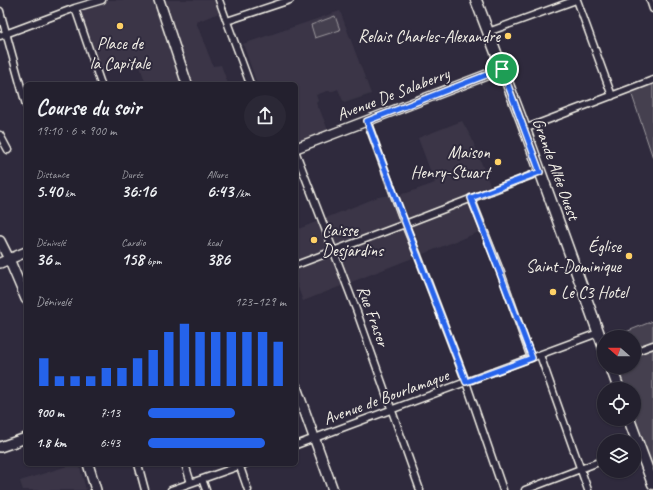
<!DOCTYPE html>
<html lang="fr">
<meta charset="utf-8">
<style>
:root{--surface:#23202e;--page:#2b2836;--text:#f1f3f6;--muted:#a3a3aa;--line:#403e4a;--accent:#2563eb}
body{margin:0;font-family:Caveat,sans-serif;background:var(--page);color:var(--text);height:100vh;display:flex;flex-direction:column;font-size:15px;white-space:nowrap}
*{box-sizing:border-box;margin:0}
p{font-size:13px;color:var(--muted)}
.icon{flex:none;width:22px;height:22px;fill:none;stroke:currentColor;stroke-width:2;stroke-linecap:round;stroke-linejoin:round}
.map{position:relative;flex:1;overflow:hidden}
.side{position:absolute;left:24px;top:82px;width:274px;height:384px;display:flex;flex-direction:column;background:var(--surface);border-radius:6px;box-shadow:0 1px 3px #0004,0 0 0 1px var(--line)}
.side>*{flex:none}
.needle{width:26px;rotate:290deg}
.tools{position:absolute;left:597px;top:330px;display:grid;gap:8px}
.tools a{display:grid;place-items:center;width:44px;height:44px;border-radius:50%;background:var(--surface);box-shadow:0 1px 3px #0004,0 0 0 1px var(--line);font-size:20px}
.pin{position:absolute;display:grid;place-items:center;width:34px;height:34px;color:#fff;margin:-17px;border:2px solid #fff;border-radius:50%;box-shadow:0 1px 4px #0007}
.round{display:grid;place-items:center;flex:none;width:42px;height:42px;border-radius:21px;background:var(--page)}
.head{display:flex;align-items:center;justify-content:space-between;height:68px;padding:0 12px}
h1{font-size:22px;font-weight:800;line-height:30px}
.metrics{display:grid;grid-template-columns:repeat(3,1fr);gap:6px;height:68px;padding:4px 12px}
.metrics div{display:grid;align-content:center}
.metrics b{font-size:17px;font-weight:800}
.metrics small{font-size:11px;font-weight:400}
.metrics p{font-size:11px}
.chart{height:112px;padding:8px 12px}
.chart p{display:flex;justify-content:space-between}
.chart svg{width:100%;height:72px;margin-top:4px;stroke:var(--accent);stroke-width:6}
ul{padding:0 12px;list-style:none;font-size:13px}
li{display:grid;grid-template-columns:64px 48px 1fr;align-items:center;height:30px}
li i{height:10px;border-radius:5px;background:var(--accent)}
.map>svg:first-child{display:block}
</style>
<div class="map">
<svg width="653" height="490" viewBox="0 0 653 490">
<rect width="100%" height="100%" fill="#2f2a3d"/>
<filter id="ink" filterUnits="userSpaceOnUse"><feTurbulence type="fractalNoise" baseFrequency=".025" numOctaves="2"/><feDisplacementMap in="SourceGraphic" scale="8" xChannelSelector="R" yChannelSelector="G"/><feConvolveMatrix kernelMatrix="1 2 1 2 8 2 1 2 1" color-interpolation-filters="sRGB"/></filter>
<g filter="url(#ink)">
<path fill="#3b3647" d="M 98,0 L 219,0 L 224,11 L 196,22 L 213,66 L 221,65 L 228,84 L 146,84 L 137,58 L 98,72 L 75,8 Z
M 340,11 L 371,94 L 344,103 L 338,89 L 333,91 L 327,91 L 316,95 L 318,101 L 316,103 L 318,108 L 319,108 L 328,130 L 296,142 L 296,84 L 257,84 L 243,44 Z
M 462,121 L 472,139 L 492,190 L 471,199 L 484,230 L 303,301 L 296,282 L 296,230 L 378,197 L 407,193 L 435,183 L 418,138 Z
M 74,464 L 79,464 L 86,490 L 23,490 L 20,481 Z"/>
<path fill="#454050" stroke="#9c989c" d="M 335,16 L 340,30 L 315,38 L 311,25 Z
M 653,80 L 653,158 L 630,89 Z
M 653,321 L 653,484 L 634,419 L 634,389 L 619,389 L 611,367 L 634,367 L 634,337 L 613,337 Z"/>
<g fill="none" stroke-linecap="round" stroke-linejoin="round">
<g stroke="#f4f1e8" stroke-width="9">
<path id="street" d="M 219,0 L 250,84
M 577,0 L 612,96
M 650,0 L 653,9
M 75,8 L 101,84
M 0,11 L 26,105
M 227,21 L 290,0
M 488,32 L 576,0
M 0,36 L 75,8 L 102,0
M 367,121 L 402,217 L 418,256 L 466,382 L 503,490
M 524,129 L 653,80
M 0,135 L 8,150
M 296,153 L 357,312 L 420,490
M 471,198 L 501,273 L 531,358
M 296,265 L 405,224 L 540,172
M 634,352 L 653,345
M 540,355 L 588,490
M 296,445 L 598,333
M 138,464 L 145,490
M 185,464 L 191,483
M 239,464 L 248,490
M 202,479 L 206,490
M 171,490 L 245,464
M 525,490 L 604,460"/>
</g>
<g stroke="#f4f1e8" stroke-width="12">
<path id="secondary" d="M 159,0 L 187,84
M 296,148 L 502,69
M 0,241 L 9,259 L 26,299
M 0,263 L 26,252
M 296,387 L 333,490
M 0,447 L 26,438
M 88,464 L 96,490"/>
</g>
<g stroke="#f4f1e8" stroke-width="13">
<path id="primary" d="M 476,0 L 522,121 L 604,348
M 611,367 L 619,389
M 629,419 L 653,484"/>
</g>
<use href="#street" stroke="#2f2a3d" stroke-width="6"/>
<use href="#secondary" stroke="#2f2a3d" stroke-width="9"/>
<use href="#primary" stroke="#2f2a3d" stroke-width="10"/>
</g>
</g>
<g fill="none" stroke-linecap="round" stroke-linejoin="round" filter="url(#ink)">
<g stroke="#fff" stroke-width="8">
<path id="route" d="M 502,69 L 540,172 L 471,198 L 500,273 L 532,358 L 466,382 C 433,295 399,208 367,121 Z"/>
</g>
<use href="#route" stroke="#2563eb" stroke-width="5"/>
</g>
<g fill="#ffd166" stroke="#2f2a3d" stroke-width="1.5">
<circle cx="120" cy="26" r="4"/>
<circle cx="508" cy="36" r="4"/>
<circle cx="498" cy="162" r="4"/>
<circle cx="314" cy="240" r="4"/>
<circle cx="629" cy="256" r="4"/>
<circle cx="553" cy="292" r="4"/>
</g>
<g text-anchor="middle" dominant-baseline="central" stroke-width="4" stroke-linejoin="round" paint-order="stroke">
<g font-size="17" fill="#f4f1e8" stroke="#2f2a3d" text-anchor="end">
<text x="500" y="36">Relais Charles-Alexandre</text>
<text x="120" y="43" text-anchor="middle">Place de<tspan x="120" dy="20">la Capitale</tspan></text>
<text x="490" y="152">Maison<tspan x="490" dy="20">Henry-Stuart</tspan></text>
<text x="322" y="230" text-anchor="start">Caisse<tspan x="322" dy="20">Desjardins</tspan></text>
<text x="621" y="246">Église<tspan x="621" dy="20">Saint-Dominique</tspan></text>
<text x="561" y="292" text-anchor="start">Le C3 Hotel</text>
</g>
<g font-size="17" fill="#f4f1e8" stroke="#2f2a3d">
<text transform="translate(393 94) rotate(-21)">Avenue De Salaberry</text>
<text transform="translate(556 169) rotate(70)">Grande Allée Ouest</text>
<text transform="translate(373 316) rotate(70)">Rue Fraser</text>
<text transform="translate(386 397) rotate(-20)">Avenue de Bourlamaque</text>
</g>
</g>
</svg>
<div class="tools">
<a><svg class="needle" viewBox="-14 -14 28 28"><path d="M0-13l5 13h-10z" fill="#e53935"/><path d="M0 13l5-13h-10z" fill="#a3a3aa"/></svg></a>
<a><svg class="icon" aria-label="locate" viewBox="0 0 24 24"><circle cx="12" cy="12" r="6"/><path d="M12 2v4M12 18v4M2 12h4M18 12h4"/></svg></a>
<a><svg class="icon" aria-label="layers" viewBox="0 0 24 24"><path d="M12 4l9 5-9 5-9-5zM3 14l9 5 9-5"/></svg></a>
</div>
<div class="pin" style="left:502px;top:69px;background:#1e9e55"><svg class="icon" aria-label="arrive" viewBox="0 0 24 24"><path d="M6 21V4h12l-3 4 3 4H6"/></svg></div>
<section class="side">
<div class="head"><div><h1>Course du soir</h1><p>19:10 · 6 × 900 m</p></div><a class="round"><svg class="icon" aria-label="share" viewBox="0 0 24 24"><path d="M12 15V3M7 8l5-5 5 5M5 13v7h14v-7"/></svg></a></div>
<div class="metrics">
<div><p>Distance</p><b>5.40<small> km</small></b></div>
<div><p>Durée</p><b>36:16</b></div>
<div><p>Allure</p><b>6:43<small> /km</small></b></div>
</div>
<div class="metrics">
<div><p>Dénivelé</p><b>36<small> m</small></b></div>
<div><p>Cardio</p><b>158<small> bpm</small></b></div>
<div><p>kcal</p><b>386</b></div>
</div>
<div class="chart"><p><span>Dénivelé</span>123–129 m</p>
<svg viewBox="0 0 160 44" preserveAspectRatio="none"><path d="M5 44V27M15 44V38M25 44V38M35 44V38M45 44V33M55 44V33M65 44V27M75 44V22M85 44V11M95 44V6M105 44V11M115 44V11M125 44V11M135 44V11M145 44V11M155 44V17"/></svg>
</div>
<ul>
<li><b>900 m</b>7:13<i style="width:63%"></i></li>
<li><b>1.8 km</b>6:43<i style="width:85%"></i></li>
</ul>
</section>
</div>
